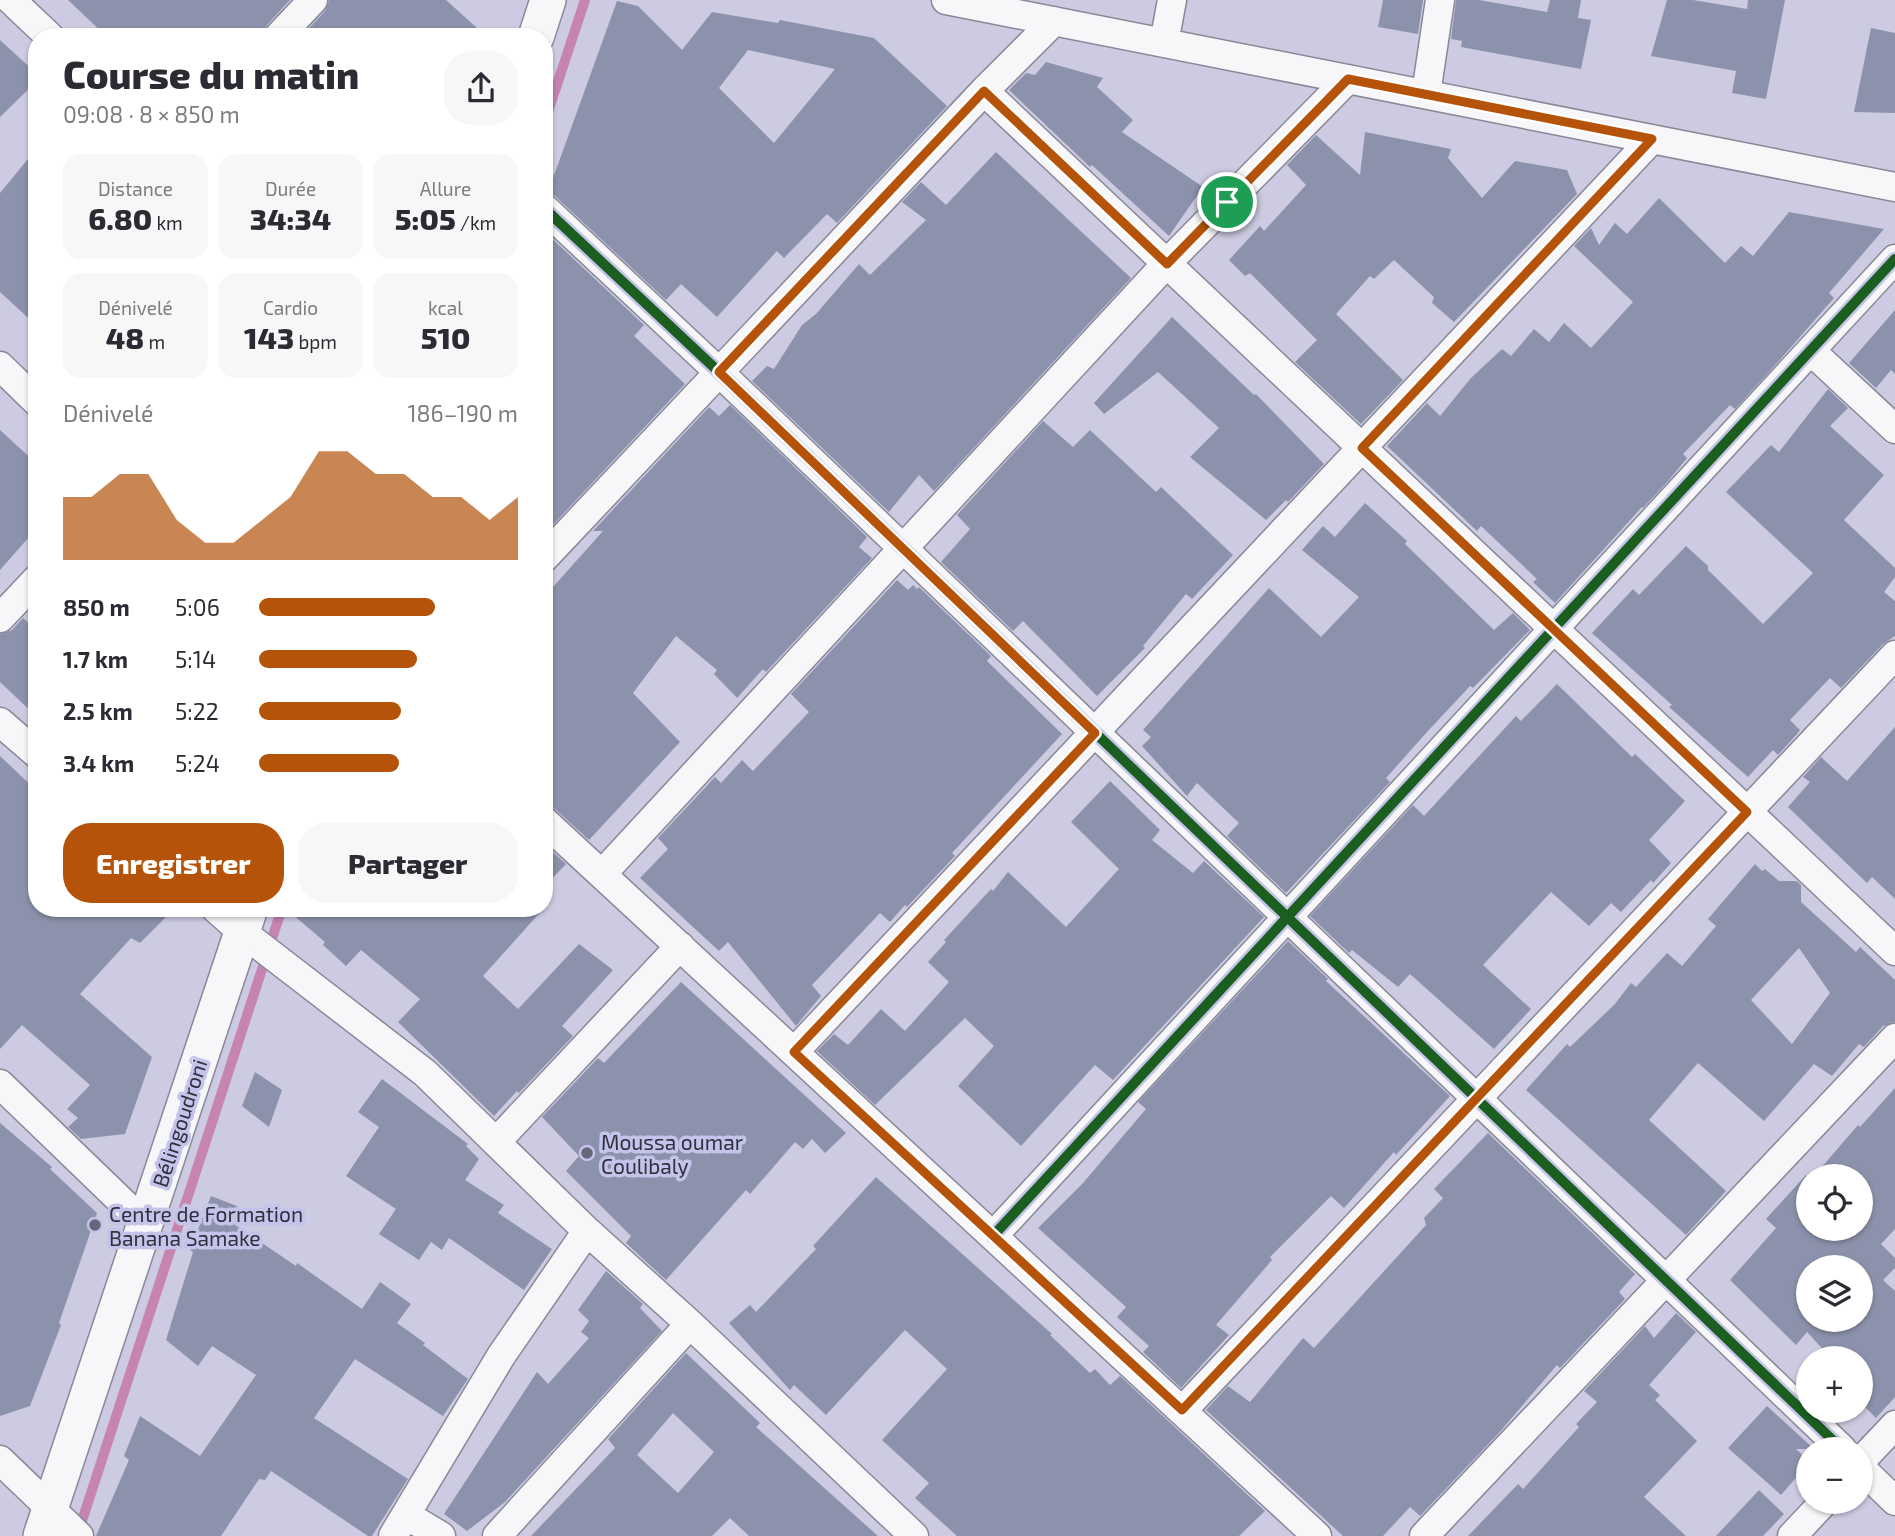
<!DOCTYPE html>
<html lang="fr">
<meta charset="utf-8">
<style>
:root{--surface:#fff;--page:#f7f7f7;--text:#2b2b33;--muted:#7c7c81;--accent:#b45309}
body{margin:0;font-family:"Exo 2",sans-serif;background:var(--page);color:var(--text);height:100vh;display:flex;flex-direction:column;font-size:26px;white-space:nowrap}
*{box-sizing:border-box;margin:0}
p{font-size:23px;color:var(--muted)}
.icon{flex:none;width:38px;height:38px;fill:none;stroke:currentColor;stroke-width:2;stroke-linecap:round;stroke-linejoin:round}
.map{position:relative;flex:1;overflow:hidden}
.side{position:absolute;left:28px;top:28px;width:525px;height:889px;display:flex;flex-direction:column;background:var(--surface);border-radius:28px;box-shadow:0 2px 5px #0004}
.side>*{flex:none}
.buttons{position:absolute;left:1796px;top:1164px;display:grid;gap:14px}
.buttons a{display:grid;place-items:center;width:77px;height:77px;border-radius:50%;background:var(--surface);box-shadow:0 2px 5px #0004;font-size:35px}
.pin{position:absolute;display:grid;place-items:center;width:60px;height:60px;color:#fff;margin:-30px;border:4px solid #fff;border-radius:50%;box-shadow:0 2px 7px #0007}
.round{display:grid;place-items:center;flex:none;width:74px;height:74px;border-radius:28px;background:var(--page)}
.headline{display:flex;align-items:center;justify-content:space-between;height:119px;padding:0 35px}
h1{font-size:38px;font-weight:800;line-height:52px}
.metrics{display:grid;grid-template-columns:repeat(3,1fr);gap:10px;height:119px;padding:7px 35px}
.metrics div{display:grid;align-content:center;border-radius:18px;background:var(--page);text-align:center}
.metrics b{font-size:30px;font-weight:800}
.metrics small{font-size:19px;font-weight:400}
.metrics p{font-size:19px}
.chart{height:196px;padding:14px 35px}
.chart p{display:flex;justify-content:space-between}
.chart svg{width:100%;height:126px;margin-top:7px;fill:var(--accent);opacity:.7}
.primary-button{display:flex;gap:14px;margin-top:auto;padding:14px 35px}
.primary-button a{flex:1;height:80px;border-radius:28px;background:var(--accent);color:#fff;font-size:28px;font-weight:800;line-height:80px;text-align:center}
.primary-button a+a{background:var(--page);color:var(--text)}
ul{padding:0 35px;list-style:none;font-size:23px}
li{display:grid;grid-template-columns:112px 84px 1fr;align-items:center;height:52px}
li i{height:18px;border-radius:9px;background:var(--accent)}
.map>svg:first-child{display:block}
</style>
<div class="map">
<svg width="1895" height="1536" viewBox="0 0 1895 1536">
<rect width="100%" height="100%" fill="#cccbe1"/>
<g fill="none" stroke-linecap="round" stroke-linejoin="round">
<path stroke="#c684b1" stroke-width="10" d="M 544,124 L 585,0
M 78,1533 L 282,908"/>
</g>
<path fill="#8d92ac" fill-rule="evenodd" d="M 68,0 L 290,0 L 266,26 L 262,37 L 107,37 Z
M 329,0 L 446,0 L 487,37 L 301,37 L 325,11 Z
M 1383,0 L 1423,0 L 1418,34 L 1378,27 Z
M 1456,0 L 1479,0 L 1547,12 L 1550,0 L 1581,0 L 1578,18 L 1591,20 L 1581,69 L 1461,47 L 1462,41 L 1451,39 Z
M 1667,0 L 1693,0 L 1747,9 L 1748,0 L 1785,0 L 1766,99 L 1732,93 L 1736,71 L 1651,56 Z
M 617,1 L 638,6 L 682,50 L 712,12 L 778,23 L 780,20 L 874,38 L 947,106 L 837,223 L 827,214 L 784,258 L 777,251 L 717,317 L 681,284 L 666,300 L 555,196 L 548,192 ZM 748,50 L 835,69 L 774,143 L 719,88 Z
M 1871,28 L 1895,33 L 1895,113 L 1854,112 Z
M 0,40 L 37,74 L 37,81 L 0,117 Z
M 1046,62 L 1103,78 L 1097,87 L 1133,120 L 1122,132 L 1203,187 L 1169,236 L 1092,165 L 1090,167 L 1070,148 L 1009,90 L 1026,73 L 1035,75 Z
M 1365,132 L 1451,149 L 1448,158 L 1482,198 L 1515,161 L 1567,170 L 1577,194 L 1454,322 L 1432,303 L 1434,297 L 1394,260 L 1374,279 L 1370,276 L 1336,314 L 1403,380 L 1361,424 L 1295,362 L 1317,340 L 1250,273 L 1245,276 L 1229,260 L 1260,226 L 1264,231 L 1306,185 L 1287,165 L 1316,135 L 1360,175 Z
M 37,148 L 37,326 L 0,292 L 0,193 Z
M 996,152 L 1131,278 L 934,491 L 919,475 L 889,512 L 752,381 L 767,366 L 774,369 L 802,325 L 816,314 L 859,264 L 870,275 L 926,220 L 902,202 L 921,182 L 946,205 Z
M 1659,198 L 1725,263 L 1741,246 L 1753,256 L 1789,212 L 1884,229 L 1829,293 L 1834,298 L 1778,362 L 1735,409 L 1730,405 L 1683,454 L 1687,458 L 1669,480 L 1643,508 L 1642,507 L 1555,603 L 1533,582 L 1537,579 L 1481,526 L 1477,531 L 1387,446 L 1427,403 L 1440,416 L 1471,378 L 1502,349 L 1511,356 L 1534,329 L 1549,342 L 1564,323 L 1591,348 L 1633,302 L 1574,246 L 1591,228 L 1599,245 L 1615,223 L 1627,234 Z
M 544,231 L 644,325 L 634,336 L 685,384 L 550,528 L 544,527 Z
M 1895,310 L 1895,374 L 1891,370 L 1876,388 L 1849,363 Z
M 1172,317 L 1254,395 L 1256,394 L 1324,464 L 1288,502 L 1286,500 L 1266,520 L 1190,457 L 1219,428 L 1158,372 L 1104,414 L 1094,403 Z
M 1828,389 L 1848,408 L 1830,426 L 1884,475 L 1844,520 L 1895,568 L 1895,577 L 1884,592 L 1895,601 L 1895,636 L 1883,644 L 1841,688 L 1830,678 L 1790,720 L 1800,730 L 1797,734 L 1778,755 L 1773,750 L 1748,777 L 1669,707 L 1672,705 L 1592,633 L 1633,589 L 1639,595 L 1686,546 L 1708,566 L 1708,570 L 1763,624 L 1813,573 L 1726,492 L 1771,445 L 1779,452 Z
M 730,405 L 867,537 L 859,547 L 872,558 L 766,672 L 763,669 L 737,698 L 714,674 L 717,670 L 676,636 L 633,693 L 680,742 L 589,840 L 555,809 L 544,805 L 544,597 L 603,531 L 593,531 L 709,407 L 719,416 Z
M 1043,421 L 1073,447 L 1090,430 L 1156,492 L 1161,487 L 1233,555 L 1192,599 L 1186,594 L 1143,646 L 1145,648 L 1097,696 L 1023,621 L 1013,631 L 941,562 L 970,529 L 957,515 Z
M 0,430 L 37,464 L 37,528 L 0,570 Z
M 1365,503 L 1407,541 L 1405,544 L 1494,630 L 1513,613 L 1530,630 L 1473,688 L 1470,686 L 1427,732 L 1386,778 L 1390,782 L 1286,893 L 1227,836 L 1239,823 L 1197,783 L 1187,796 L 1142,746 L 1151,737 L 1143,730 L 1269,588 L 1321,637 L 1359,597 L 1302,550 L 1323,526 L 1335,537 Z
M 897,580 L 908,590 L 913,585 L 917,589 L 919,587 L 991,656 L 987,661 L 1062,734 L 952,853 L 955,856 L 907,907 L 905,905 L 890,922 L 880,913 L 812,985 L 821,996 L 796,1026 L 728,942 L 719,951 L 640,878 L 668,849 L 658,838 L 715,777 L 721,783 L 742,760 L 753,771 L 809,712 L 791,694 Z
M 23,618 L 37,630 L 37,717 L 0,682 L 0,634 L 12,630 Z
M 1557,684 L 1632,757 L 1635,754 L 1685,801 L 1649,840 L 1671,863 L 1653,883 L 1651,880 L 1621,912 L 1611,903 L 1589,926 L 1551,892 L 1483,965 L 1531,1009 L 1494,1049 L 1410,974 L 1398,987 L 1352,950 L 1349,953 L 1310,916 L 1413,805 L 1424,816 L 1516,716 L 1521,721 Z
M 1895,727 L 1895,899 L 1872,877 L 1867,883 L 1788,807 L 1810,782 L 1803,777 L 1821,757 L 1847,781 Z
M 0,756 L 37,791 L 37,908 L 175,908 L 140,943 L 131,938 L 80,994 L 152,1057 L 125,1134 L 81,1139 L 68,1127 L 78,1118 L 67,1109 L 90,1085 L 22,1025 L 0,1049 Z
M 1110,781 L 1160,830 L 1152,840 L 1193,873 L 1204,861 L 1264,917 L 1113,1080 L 1095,1065 L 1021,1146 L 958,1086 L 994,1046 L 965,1018 L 875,1105 L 817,1051 L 834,1034 L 848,1045 L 881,1009 L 905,1031 L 949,982 L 928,962 L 946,942 L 944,940 L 991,889 L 993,891 L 1008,872 L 1066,927 L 1119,869 L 1071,822 Z
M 544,844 L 566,864 L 544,887 Z
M 1755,864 L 1762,871 L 1765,869 L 1779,881 L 1797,881 L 1801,885 L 1801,902 L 1856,952 L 1860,947 L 1895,980 L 1895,1022 L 1883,1026 L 1864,1047 L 1859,1044 L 1832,1076 L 1814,1064 L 1764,1121 L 1698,1063 L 1649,1120 L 1726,1191 L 1686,1235 L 1526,1090 L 1567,1044 L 1570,1047 L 1615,1004 L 1631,983 L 1636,987 L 1667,953 L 1682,966 L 1716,926 L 1708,919 ZM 1799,948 L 1830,993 L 1792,1044 L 1751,1000 Z
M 285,908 L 544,908 L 483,976 L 518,1009 L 579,944 L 613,970 L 562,1026 L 573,1036 L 519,1093 L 517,1091 L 494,1116 L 398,1022 L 420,999 L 361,950 L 346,966 L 323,945 L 325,942 Z
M 1288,941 L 1328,979 L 1326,981 L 1450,1096 L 1396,1155 L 1394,1152 L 1344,1208 L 1331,1196 L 1270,1257 L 1272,1260 L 1216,1325 L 1229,1335 L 1181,1388 L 1143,1352 L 1149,1346 L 1117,1317 L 1126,1307 L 1038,1228 L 1083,1183 L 1146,1109 L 1138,1102 Z
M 681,982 L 846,1133 L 825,1153 L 812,1139 L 803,1149 L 795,1142 L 750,1194 L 746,1190 L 666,1280 L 626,1243 L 631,1236 L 566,1171 L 579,1156 L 542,1117 L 598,1058 L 604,1063 Z
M 255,1072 L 282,1090 L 269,1127 L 242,1106 Z
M 382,1079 L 468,1144 L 466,1146 L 479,1159 L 465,1180 L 504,1205 L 498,1213 L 552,1249 L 524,1290 L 449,1238 L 442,1250 L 431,1242 L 419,1260 L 379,1234 L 396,1209 L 346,1176 L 379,1127 L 358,1112 Z
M 1895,1088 L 1895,1229 L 1881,1244 L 1895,1258 L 1895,1268 L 1883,1280 L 1895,1291 L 1895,1397 L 1876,1418 L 1860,1402 L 1860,1358 L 1831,1358 L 1807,1332 L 1796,1345 L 1730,1280 L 1776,1228 L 1766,1219 L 1806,1175 L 1808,1177 L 1808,1228 L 1860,1228 L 1860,1176 L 1814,1176 L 1858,1125 L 1860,1127 ZM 1808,1267 L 1860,1267 L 1860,1320 L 1808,1320 Z
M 0,1123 L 52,1167 L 50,1169 L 97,1213 L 59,1323 L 61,1325 L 30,1406 L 0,1416 Z
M 1488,1133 L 1635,1274 L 1619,1292 L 1625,1299 L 1560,1368 L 1557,1365 L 1498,1434 L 1420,1516 L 1410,1507 L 1383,1536 L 1343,1536 L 1206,1410 L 1228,1386 L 1250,1402 L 1303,1338 L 1314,1348 L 1426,1225 L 1424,1218 L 1443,1198 L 1434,1189 Z
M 876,1177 L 1052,1334 L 1050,1335 L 1090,1373 L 1095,1369 L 1110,1385 L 1120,1376 L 1265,1511 L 1239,1536 L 957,1536 L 915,1498 L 929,1483 L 882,1440 L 947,1369 L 905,1330 L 826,1415 L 794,1385 L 790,1390 L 729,1323 L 750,1305 L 756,1312 L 816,1249 L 813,1246 Z
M 211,1196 L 237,1206 L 231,1222 L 296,1266 L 297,1263 L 362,1309 L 380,1282 L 411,1304 L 397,1323 L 425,1343 L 423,1345 L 468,1379 L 443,1416 L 355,1359 L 314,1418 L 408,1479 L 372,1536 L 368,1536 L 271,1471 L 265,1480 L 259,1479 L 221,1536 L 96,1536 L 129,1460 L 124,1456 L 140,1416 L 200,1456 L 256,1375 L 212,1346 L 198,1366 L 166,1340 L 193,1252 L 190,1250 Z
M 606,1271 L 643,1304 L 640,1308 L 662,1331 L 505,1502 L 467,1531 L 444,1514 L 537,1372 L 548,1384 L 589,1338 L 581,1332 L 589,1321 L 578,1310 Z
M 1676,1313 L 1696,1332 L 1649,1385 L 1660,1395 L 1655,1400 L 1697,1441 L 1644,1497 L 1686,1536 L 1468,1536 L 1518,1484 L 1523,1489 L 1579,1427 L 1576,1424 L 1597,1402 L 1584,1391 L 1645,1326 L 1654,1338 Z
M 686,1353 L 760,1423 L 756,1427 L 878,1536 L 749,1536 L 730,1518 L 712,1536 L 531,1536 L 615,1448 L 608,1439 ZM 673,1413 L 714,1452 L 678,1493 L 637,1455 Z
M 1767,1406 L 1814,1449 L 1796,1449 L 1808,1460 L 1808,1464 L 1781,1495 L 1728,1448 Z
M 1759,1490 L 1784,1514 L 1763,1536 L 1716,1536 Z"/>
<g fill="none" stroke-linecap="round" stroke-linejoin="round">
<g stroke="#888898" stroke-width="31">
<path id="minor" d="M 11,0 L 50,37
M 946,0 L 1895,187
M 278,37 L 313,0
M 1164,43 L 1172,0
M 984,91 L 1895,951
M 1426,94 L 1440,0
M 544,208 L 719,372 L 1842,1449
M 1811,351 L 1895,429
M 0,366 L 37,402
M 544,558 L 984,91 L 1054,21
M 0,618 L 37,579
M 0,722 L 37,754
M 544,821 L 1317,1536
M 602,874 L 1167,263 L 1348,79
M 215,908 L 242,932 L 425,1073 L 587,1231 L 690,1324 L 914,1536
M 794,1052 L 1652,139
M 0,1084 L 145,1224
M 497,1141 L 680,946
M 993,1236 C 1292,909 1596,586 1895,259
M 1182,1411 L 1895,655
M 0,1460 L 79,1536
M 1860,1462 L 1895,1425
M 1860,1467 L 1895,1501
M 406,1515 L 441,1536
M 393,1536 L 501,1356 L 587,1231
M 497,1536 L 690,1324
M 1424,1536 L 1895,1038
M 1792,1536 L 1824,1502"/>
</g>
<g stroke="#888898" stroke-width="38">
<path id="tertiary" d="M 536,37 L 548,0
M 41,1536 L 250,908"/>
</g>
<use href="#minor" stroke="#f7f7fa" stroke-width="28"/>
<use href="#tertiary" stroke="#f7f7fa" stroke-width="35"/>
<g stroke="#c4c3e9" stroke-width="15">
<path id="cycleway" d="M 544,208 L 719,372 L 1842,1449
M 993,1236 C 1292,909 1596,586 1895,259"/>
</g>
<use href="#cycleway" stroke="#1b5e20" stroke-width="10"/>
</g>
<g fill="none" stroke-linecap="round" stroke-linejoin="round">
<g stroke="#fff" stroke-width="14">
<path id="route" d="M 1348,79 L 1652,139 L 1362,448 L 1747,812 L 1182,1410 L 794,1052 L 1095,733 L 719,372 L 984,91 L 1167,264 Z"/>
</g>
<use href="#route" stroke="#b45309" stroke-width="9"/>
</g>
<g fill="#676678" stroke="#c4c3e9" stroke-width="2.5">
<circle cx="587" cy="1153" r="7"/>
<circle cx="95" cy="1225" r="7"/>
</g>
<g text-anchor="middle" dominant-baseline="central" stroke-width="7" stroke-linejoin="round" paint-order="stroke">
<g font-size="21" fill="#30303f" stroke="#c4c3e9">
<text transform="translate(179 1123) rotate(-72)">Bélingoudroni</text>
</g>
<g font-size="21" fill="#30303f" stroke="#c4c3e9" text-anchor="start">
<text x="601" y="1141">Moussa oumar<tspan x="601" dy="24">Coulibaly</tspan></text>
<text x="109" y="1213">Centre de Formation<tspan x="109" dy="24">Banana Samake</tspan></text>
</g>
</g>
</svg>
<div class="buttons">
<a><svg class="icon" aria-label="locate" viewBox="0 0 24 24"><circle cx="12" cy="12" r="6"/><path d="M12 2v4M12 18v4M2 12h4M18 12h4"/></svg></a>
<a><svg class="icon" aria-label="layers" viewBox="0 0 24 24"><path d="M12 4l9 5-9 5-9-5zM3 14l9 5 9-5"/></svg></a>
<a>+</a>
<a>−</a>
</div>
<div class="pin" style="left:1227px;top:202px;background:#1e9e55"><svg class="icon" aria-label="arrive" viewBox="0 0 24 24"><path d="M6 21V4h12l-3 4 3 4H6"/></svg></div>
<section class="side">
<div class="headline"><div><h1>Course du matin</h1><p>09:08 · 8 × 850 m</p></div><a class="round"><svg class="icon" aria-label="share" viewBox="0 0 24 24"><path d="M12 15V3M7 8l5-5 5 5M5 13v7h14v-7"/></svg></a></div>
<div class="metrics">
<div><p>Distance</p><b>6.80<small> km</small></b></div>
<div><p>Durée</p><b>34:34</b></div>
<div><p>Allure</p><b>5:05<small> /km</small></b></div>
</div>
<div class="metrics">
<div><p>Dénivelé</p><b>48<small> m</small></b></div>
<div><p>Cardio</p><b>143<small> bpm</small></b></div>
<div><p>kcal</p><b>510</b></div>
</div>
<div class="chart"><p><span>Dénivelé</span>186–190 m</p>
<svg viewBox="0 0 160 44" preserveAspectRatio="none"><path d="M0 44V22L10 22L20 14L30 14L40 30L50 38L60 38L70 30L80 22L90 6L100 6L110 14L120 14L130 22L140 22L150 30L160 22V44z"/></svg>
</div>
<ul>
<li><b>850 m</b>5:06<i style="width:68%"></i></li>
<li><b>1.7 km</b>5:14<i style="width:61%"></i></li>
<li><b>2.5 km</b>5:22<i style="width:55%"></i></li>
<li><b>3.4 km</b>5:24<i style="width:54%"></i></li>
</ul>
<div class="primary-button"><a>Enregistrer</a><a>Partager</a></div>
</section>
</div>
